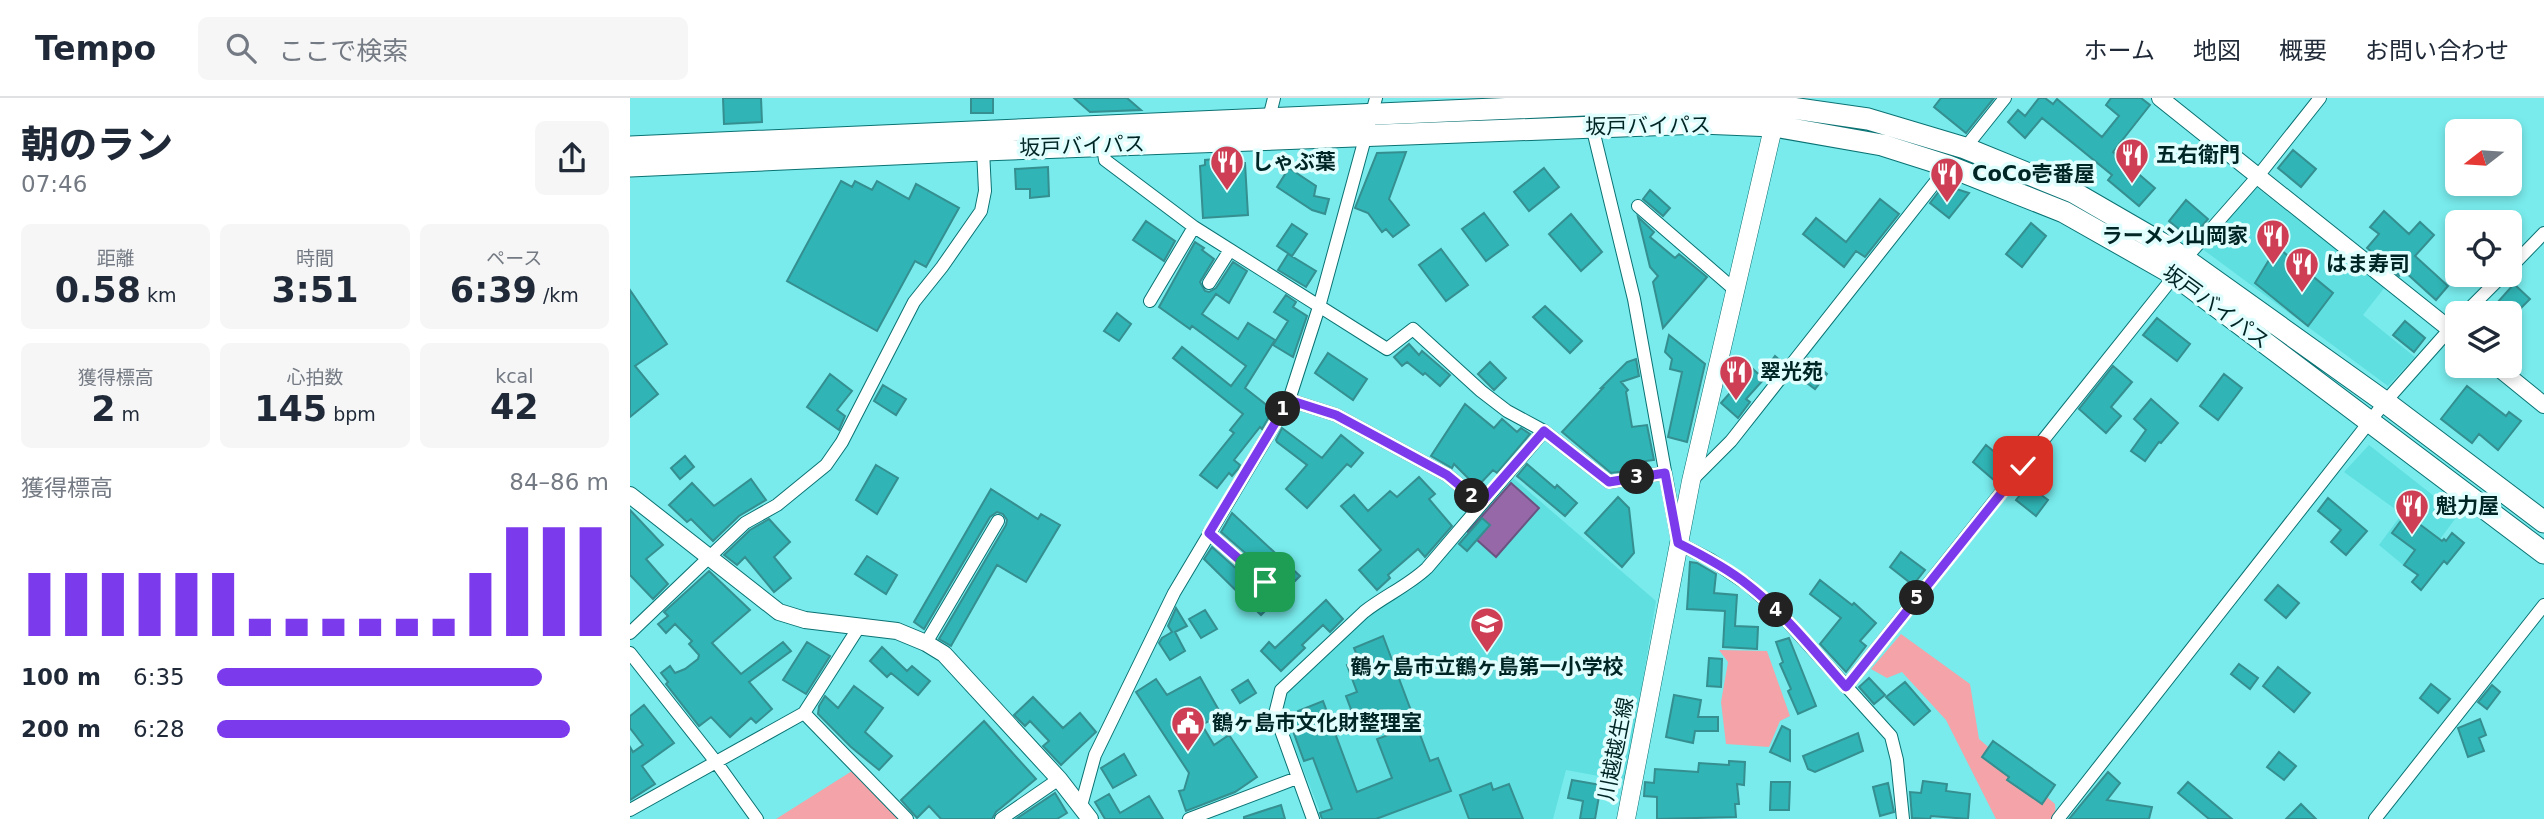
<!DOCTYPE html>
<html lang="ja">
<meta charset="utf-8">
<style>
:root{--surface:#fff;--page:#f6f6f7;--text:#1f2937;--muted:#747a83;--line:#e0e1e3;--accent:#7c3aed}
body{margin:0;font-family:"DejaVu Sans","Noto Sans JP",sans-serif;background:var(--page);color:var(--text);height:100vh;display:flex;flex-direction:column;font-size:26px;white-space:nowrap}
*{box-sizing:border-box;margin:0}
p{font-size:23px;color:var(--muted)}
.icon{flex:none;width:38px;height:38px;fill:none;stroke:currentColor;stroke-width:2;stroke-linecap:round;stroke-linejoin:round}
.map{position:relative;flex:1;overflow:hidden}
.drawer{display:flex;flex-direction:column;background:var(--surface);width:630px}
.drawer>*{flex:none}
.needle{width:46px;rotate:253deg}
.controls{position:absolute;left:1815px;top:21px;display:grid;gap:14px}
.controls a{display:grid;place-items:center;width:77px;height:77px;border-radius:10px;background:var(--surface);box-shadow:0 4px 10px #0003;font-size:35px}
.pin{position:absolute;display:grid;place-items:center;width:60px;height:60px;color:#fff;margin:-30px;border-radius:14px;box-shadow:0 4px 10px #0006}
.km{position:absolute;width:35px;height:35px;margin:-18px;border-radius:50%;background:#222;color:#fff;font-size:19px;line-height:35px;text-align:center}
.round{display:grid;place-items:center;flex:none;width:74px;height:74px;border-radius:10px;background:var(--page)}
.overview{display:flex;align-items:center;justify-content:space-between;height:119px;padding:0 21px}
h1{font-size:38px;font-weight:800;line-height:52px}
.figures{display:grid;grid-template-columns:repeat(3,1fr);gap:10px;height:119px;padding:7px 21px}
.figures div{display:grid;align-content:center;border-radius:10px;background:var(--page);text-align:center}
.figures b{font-size:35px;font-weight:800}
.figures small{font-size:19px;font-weight:400}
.figures p{font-size:19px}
.chart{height:196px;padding:14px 21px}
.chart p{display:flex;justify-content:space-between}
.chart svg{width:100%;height:126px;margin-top:7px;stroke:var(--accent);stroke-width:6}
ul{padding:0 21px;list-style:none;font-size:23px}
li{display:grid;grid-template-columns:112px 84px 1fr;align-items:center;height:52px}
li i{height:18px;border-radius:9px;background:var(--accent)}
header{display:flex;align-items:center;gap:42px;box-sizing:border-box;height:98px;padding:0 35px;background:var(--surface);border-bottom:2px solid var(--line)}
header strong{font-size:33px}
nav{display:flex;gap:38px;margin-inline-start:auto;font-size:24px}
.search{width:490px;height:63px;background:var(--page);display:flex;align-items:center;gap:18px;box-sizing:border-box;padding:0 24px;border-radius:10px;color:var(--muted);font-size:26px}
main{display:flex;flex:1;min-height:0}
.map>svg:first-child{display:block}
</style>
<header>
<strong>Tempo</strong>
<div class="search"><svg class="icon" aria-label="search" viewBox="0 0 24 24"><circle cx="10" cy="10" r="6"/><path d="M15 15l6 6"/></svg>ここで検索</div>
<nav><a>ホーム</a><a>地図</a><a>概要</a><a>お問い合わせ</a></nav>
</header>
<main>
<section class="drawer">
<div class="overview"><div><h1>朝のラン</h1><p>07:46</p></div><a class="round"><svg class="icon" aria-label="share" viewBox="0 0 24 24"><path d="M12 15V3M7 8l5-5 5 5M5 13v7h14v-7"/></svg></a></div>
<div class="figures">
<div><p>距離</p><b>0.58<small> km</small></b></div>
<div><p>時間</p><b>3:51</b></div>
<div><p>ペース</p><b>6:39<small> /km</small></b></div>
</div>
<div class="figures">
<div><p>獲得標高</p><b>2<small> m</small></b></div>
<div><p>心拍数</p><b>145<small> bpm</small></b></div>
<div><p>kcal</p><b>42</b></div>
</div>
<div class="chart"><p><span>獲得標高</span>84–86 m</p>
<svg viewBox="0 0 160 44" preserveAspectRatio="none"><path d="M5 44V22M15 44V22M25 44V22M35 44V22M45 44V22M55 44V22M65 44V38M75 44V38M85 44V38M95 44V38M105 44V38M115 44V38M125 44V22M135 44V6M145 44V6M155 44V6"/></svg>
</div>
<ul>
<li><b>100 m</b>6:35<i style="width:83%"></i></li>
<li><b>200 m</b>6:28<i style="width:90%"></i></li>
</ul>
</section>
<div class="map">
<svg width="1914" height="721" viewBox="0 0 1914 721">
<rect width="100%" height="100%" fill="#79ebec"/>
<path fill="#5fdfe0" d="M 1626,89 L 1755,189 L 1733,217 L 1785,259 L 1758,288 L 1571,150 L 1614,97 L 1618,100 Z
M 1739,347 L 1828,417 L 1784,476 L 1749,447 L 1772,416 L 1714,374 Z
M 882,379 L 1026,503 L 996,683 L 936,672 L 923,721 L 693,721 L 652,619 L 657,595 L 736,517 L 751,506 L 783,491 Z"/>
<path fill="#f4a3a8" d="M 1271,536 L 1340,586 L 1349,641 L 1425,706 L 1426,721 L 1366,721 L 1316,622 L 1272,574 L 1257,580 L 1241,571 Z
M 1089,552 L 1137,553 L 1160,618 L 1150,623 L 1139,649 L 1096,646 L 1091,604 L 1098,564 Z
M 222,673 L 269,721 L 146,721 Z"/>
<path fill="#9668a8" stroke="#695481" stroke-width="2" d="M 881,385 L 909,410 L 866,459 L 838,434 Z"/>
<path fill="#30b4b5" stroke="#358e8f" stroke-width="2" d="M 93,0 L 131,0 L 132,24 L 94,26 Z
M 341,0 L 363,0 L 363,15 L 341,15 Z
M 444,0 L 497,0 L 511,12 L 460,14 Z
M 1311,0 L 1364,0 L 1336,35 L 1304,9 Z
M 1409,0 L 1415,0 L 1423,6 L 1427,1 L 1472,39 L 1489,18 L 1476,7 L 1481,0 L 1511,0 L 1520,7 L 1483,54 L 1525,90 L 1509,108 L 1478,82 L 1482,77 L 1412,20 L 1395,40 L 1378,24 L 1388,12 L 1395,18 Z
M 1663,52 L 1686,71 L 1671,89 L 1648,70 Z
M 776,54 L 759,101 L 779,127 L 763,139 L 756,131 L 752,134 L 738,115 L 725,110 L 747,55 Z
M 596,60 L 597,66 L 615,65 L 618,117 L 573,120 L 570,68 L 575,67 L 575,62 Z
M 418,69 L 419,98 L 400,100 L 400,91 L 386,91 L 385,71 Z
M 659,70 L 686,88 L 684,98 L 699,101 L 695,116 L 682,112 L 647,89 Z
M 914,70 L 929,89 L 899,113 L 884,94 Z
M 211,83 L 222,89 L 225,83 L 242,92 L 247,83 L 279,101 L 286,86 L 329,110 L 296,169 L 285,163 L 247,233 L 157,183 Z
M 1314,87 L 1339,95 L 1319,120 L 1300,105 Z
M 1020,92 L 1040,110 L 1033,118 L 1013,101 Z
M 1250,101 L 1269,116 L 1235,159 L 1226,153 L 1214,169 L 1173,136 L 1186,120 L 1216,144 Z
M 1556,102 L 1578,121 L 1561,141 L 1539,123 Z
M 1754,113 L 1779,136 L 1790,124 L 1804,137 L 1785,158 L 1818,188 L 1806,202 L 1774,173 L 1769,178 L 1737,150 L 1749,136 L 1740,129 Z
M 854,115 L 878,147 L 856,163 L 832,131 Z
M 941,116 L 972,154 L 951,173 L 919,136 Z
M 1008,119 L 1024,134 L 1020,139 L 1045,160 L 1049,156 L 1077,179 L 1033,230 L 1023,184 L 1028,178 L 1020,169 Z
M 516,123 L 545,143 L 534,163 L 503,142 Z
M 1401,125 L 1416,138 L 1392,169 L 1376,156 Z
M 662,126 L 677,136 L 662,158 L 647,148 Z
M 565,144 L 574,150 L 572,152 L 584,161 L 570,184 L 575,193 L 579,194 L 586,190 L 603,164 L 617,173 L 599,205 L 586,196 L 572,216 L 608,241 L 618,225 L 645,242 L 615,290 L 643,312 L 632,331 L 630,329 L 604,362 L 610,367 L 608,371 L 602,378 L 599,375 L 587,390 L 570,377 L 604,335 L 600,332 L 613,316 L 543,260 L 552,249 L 601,288 L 616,268 L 562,228 L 560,231 L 529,209 Z
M 811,151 L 838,187 L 816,203 L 789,167 Z
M 1651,152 L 1703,195 L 1678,228 L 1625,185 L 1639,162 L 1642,164 Z
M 658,156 L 686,173 L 676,189 L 648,172 Z
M 1884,186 L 1900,201 L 1886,215 L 1858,215 Z
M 0,192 L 37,246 L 5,268 L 28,296 L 0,319 Z
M 656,197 L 666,204 L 663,209 L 677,218 L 663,259 L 643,247 L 658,223 L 644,214 Z
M 915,208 L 952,243 L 940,255 L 903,219 Z
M 487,215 L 501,226 L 489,243 L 474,233 Z
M 1527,220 L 1560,246 L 1547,263 L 1513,237 Z
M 1775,223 L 1795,240 L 1784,254 L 1763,237 Z
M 1039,237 L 1075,266 L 1057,344 L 1038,339 L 1052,274 L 1040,271 L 1042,261 L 1035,254 Z
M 779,246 L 789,257 L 792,253 L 820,277 L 810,288 L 795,275 L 793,277 L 777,264 L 772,268 L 764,259 Z
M 698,255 L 737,281 L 723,302 L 685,275 Z
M 1145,258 L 1152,264 L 1140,280 L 1133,274 Z
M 1178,260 L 1197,276 L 1185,291 L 1165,276 Z
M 1006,261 L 1009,278 L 991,284 L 998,292 L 996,294 L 1002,329 L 1017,327 L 1024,362 L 1001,365 L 995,373 L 981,375 L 932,334 L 973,290 L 971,290 L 997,264 Z
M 1114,263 L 1134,281 L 1116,301 L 1120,304 L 1108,320 L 1091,305 L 1108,286 L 1100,278 Z
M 860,264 L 876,280 L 864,292 L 848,276 Z
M 1483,268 L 1502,284 L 1481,309 L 1491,318 L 1476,335 L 1449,311 Z
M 200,276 L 222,293 L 207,312 L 215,318 L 209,332 L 177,309 Z
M 1594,276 L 1612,290 L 1588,322 L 1570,308 Z
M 253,287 L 276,301 L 266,317 L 244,303 Z
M 1837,288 L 1876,318 L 1879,314 L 1891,323 L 1868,352 L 1849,336 L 1842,345 L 1811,321 Z
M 1521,301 L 1548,325 L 1531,345 L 1529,344 L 1515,363 L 1501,353 L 1516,332 L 1504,321 Z
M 835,306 L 864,330 L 872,321 L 887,334 L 891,330 L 900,336 L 867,375 L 863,372 L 847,389 L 824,366 L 822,370 L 801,358 Z
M 652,330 L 692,360 L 711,337 L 733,355 L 721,369 L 717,366 L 677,410 L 656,391 L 677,367 L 647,344 L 646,342 Z
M 1356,347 L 1379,366 L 1365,383 L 1343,364 Z
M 55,358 L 64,369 L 50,381 L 41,370 Z
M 897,366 L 925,390 L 927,387 L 947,405 L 935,418 L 887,378 Z
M 246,367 L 268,380 L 247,416 L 226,402 Z
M 789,379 L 805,396 L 799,401 L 822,428 L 795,459 L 788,451 L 758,477 L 760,480 L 747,492 L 729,472 L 751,452 L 711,408 L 724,397 L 738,413 L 760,393 L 767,399 Z
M 121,381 L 136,402 L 109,418 L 83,443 L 61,421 L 57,424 L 39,407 L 62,385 L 84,408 Z
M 1398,387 L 1418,402 L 1406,418 L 1386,402 Z
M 361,391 L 408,421 L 411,416 L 430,427 L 396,484 L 367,467 L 321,548 L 309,541 L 376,427 L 377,422 L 373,416 L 367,414 L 360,419 L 294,531 L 284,524 Z
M 988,399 L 999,410 L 1004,455 L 992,469 L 955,435 Z
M 1698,400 L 1737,433 L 1716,457 L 1701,444 L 1711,432 L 1688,413 Z
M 0,412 L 33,447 L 16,461 L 38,486 L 23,501 L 0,477 Z
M 602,415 L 670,478 L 631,517 L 574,461 L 582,449 L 629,491 L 637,492 L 642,489 L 643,482 L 641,477 L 591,434 Z
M 1776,416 L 1812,443 L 1814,441 L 1816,443 L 1822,435 L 1834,445 L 1817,466 L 1814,463 L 1791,492 L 1782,484 L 1788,477 L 1774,467 L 1785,452 L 1762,435 Z
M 852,420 L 860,427 L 837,453 L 829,446 Z
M 139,421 L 160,444 L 144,459 L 161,480 L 144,494 L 115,459 L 107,467 L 94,457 L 120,432 Z
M 1271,454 L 1295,472 L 1283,487 L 1260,469 Z
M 237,458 L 267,477 L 256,496 L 225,476 Z
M 1060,464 L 1067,465 L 1086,476 L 1084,495 L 1107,497 L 1105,528 L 1128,529 L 1127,551 L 1093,549 L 1095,513 L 1057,511 Z
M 79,473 L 120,512 L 82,545 L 111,576 L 153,544 L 161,553 L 119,584 L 142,611 L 126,625 L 121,620 L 100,639 L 81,619 L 69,628 L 36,586 L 38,584 L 31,575 L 40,568 L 45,575 L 55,571 L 68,561 L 69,557 L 59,546 L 62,543 L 45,526 L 36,535 L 28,526 L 38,518 L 34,514 Z
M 1190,482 L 1222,507 L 1224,505 L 1246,525 L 1230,543 L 1236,548 L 1216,574 L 1190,546 L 1211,520 L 1180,496 Z
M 1648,487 L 1669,505 L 1656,520 L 1635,502 Z
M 696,502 L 713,521 L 700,534 L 693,527 L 672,547 L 675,550 L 651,573 L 631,553 L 639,544 L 645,550 Z
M 546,510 L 557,528 L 545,534 L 555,553 L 540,562 L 529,545 L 532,540 L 542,534 L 538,528 Z
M 575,512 L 587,531 L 571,540 L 559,521 Z
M 753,538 L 800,663 L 808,660 L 821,693 L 746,721 L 692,721 L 690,715 L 702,711 L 683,660 L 674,663 L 659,622 L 670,618 L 668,613 L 693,603 L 727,694 L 762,680 L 747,641 L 761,636 L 752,612 L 725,622 L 716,598 L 727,594 L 717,567 L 729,562 L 724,550 Z
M 1159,540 L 1186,608 L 1168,616 L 1158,593 L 1161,591 L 1150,566 L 1153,564 L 1146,544 Z
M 177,544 L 200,558 L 176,596 L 153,582 Z
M 252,549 L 277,573 L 282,568 L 300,583 L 288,597 L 261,575 L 257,579 L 240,563 Z
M 1079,560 L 1092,561 L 1091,589 L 1077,588 Z
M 1609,566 L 1628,580 L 1620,591 L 1601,576 Z
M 1648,569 L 1680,595 L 1664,614 L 1633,588 Z
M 570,579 L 591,616 L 572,627 L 584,647 L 599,637 L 627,679 L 605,694 L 556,713 L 549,693 L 554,692 L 559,675 L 506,594 L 526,581 L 537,597 Z
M 1239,580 L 1255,597 L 1244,606 L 1229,589 Z
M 618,582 L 626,595 L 610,605 L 602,592 Z
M 1275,584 L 1300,613 L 1284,627 L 1256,599 Z
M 1801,586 L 1820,601 L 1808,615 L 1790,600 Z
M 1862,587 L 1870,594 L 1857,611 L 1848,604 Z
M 224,588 L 253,610 L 235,634 L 262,658 L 249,672 L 221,649 L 188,616 L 189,608 L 195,598 L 208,610 Z
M 1044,597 L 1071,602 L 1068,619 L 1088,619 L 1088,633 L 1065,633 L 1063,645 L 1036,639 Z
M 403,599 L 433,630 L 450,615 L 466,634 L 431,667 L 413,648 L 419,643 L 400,623 L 395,628 L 384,617 Z
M 14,607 L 44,645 L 12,668 L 25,686 L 0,702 L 0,649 L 3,654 L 13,647 L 0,630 L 0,618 Z
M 1850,621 L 1856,637 L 1849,640 L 1854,653 L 1838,659 L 1828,630 Z
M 354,623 L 406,681 L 366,714 L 362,721 L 311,721 L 299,708 L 287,720 L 271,702 Z
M 1152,628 L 1160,632 L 1160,663 L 1140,654 Z
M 1228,635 L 1233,653 L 1185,674 L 1178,671 L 1173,658 Z
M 1363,643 L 1425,687 L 1412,706 L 1377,682 L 1379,679 L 1352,659 Z
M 1649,654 L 1666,668 L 1654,682 L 1637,669 Z
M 494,656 L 506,677 L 483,690 L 471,670 Z
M 1099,663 L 1115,664 L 1114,687 L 1107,686 L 1109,706 L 1105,706 L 1106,719 L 1027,721 L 1027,699 L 1014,698 L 1015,684 L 1024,685 L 1025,671 L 1068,674 L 1069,665 L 1099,667 Z
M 1478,674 L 1490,685 L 1477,702 L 1522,709 L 1519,721 L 1439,721 Z
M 942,682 L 971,687 L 965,721 L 950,721 L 953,703 L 938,700 Z
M 1293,683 L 1317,686 L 1316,693 L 1340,696 L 1338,721 L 1301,718 L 1300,721 L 1282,720 L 1280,694 L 1291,695 Z
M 1141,684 L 1160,684 L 1159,712 L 1140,712 Z
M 1558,684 L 1602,721 L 1579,721 L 1548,695 Z
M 861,685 L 863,692 L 879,686 L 893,721 L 839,721 L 830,697 Z
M 1258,685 L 1264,714 L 1250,718 L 1243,689 Z
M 425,695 L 437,715 L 427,721 L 386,721 Z
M 479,696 L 490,715 L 519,698 L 533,721 L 475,721 L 465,704 Z
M 1671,706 L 1686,721 L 1656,721 Z
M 651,707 L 655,721 L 614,721 L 614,719 Z"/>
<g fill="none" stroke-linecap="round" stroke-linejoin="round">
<g stroke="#0a7273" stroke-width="14">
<path id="minor" d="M 639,20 L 644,0
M 962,28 L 1004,201 L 1048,445 L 1081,462 L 1117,486 L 1150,515 L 1261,638 L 1267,662 L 1273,721
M 473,47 L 475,62 L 564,129 L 757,251 L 783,231 L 851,293 L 877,313 L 914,333 L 979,384 L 1035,375
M 1335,50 L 1375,0
M 1008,108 L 1105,192
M 1555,161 L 1628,78 L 1690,0
M 1880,170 L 1914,135
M 579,185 L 600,152
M 520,203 L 564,129
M 1835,215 L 1873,177
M 659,302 L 706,317 L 732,331 L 817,377 L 851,405
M 1061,383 L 1101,343 L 1318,68
M 579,435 L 635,484
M 0,535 L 115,425 L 147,407 L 196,367 L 212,344 L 284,204 L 312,169 L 351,113 L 355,93 L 353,52
M 296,545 L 368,423
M 0,555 L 86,664 L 127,721
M 1216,589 L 1545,177
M 174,615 L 277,721
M 451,708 L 465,657 L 544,495 L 659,302 L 689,209 L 746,0
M 0,712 L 174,615 L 229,529
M 371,721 L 429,681
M 559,721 L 667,680
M 683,721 L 645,616 L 651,592 L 734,514 C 754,498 778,488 797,470 L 914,333
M 1428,721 L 1755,304 L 1827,223
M 1745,721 L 1914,507"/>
</g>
<g stroke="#0a7273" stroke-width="18">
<path id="tertiary" d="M 1530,0 L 1827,237
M 1866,268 L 1914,307
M 0,397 L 149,514 L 175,522 L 267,533 L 296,545 L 314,556 L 429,681 L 460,721"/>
</g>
<g stroke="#0a7273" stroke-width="19">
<path id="secondary" d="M 996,721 L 1061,383 L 1146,17"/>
</g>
<g stroke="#0a7273" stroke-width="23">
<path id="trunk" d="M 0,49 L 955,7 L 1074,5 L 1148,8 L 1238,21 L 1335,50 L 1443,94 L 1538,149 L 1755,304 L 1914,424
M 0,68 L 353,52 L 1071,25 L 1144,28 L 1252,47 L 1318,68 L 1434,114 L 1545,177 L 1914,455"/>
</g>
<use href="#minor" stroke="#fff" stroke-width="12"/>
<use href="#tertiary" stroke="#fff" stroke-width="16"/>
<use href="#secondary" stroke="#fff" stroke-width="18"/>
<use href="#trunk" stroke="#fff" stroke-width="21"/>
</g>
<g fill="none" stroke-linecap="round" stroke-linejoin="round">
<g stroke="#fff" stroke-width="14">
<path id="route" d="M 635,484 L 579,435 L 659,302 L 706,317 L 732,331 L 817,377 L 851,405 L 914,333 L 979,384 L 1035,375 L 1048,445 C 1072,457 1097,470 1118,487 C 1155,516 1185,554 1216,589 L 1393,368"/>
</g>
<use href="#route" stroke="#7c3aed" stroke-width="9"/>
</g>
<defs>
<g id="restaurant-pin" transform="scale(1.75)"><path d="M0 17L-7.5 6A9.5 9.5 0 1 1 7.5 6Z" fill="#ce3e55" stroke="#e0fefd"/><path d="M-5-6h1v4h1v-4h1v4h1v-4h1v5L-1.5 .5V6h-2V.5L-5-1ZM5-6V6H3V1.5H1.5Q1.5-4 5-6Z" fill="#fff"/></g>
<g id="school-pin" transform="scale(1.75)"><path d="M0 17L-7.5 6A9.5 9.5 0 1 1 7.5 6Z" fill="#ce3e55" stroke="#e0fefd"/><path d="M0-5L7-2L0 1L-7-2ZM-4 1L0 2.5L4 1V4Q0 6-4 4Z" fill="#fff"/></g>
<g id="civic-pin" transform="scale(1.75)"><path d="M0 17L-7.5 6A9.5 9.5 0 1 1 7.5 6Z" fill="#ce3e55" stroke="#e0fefd"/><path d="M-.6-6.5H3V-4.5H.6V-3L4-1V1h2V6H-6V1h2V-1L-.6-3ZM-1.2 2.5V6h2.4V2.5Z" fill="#fff"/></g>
</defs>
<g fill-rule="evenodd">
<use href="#restaurant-pin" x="1502" y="57"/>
<use href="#restaurant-pin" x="597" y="64"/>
<use href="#restaurant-pin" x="1317" y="76"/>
<use href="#restaurant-pin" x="1643" y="138"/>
<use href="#restaurant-pin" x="1672" y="166"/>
<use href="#restaurant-pin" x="1106" y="274"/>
<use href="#restaurant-pin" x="1782" y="408"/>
<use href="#school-pin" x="857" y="526"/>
<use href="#civic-pin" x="558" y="625"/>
</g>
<g text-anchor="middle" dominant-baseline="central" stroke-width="7" stroke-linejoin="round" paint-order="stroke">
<g font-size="21" fill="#002525" stroke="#e0fefd">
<text transform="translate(1018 28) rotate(-1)">坂戸バイパス</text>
<text transform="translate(452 48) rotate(-2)">坂戸バイパス</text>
<text transform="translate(1586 209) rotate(36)">坂戸バイパス</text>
<text transform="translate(986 651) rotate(-79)">川越越生線</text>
</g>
<g font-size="21" font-weight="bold" fill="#002525" stroke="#e0fefd" text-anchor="start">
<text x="1526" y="57">五右衛門</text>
<text x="622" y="64">しゃぶ葉</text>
<text x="1342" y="76">CoCo壱番屋</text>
<text x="1618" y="138" text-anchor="end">ラーメン山岡家</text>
<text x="1696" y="166">はま寿司</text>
<text x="1130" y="274">翠光苑</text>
<text x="1806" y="408">魁力屋</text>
<text x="857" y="569" text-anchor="middle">鶴ヶ島市立鶴ヶ島第一小学校</text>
<text x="582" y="625">鶴ヶ島市文化財整理室</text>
</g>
</g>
</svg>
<div class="controls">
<a><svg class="needle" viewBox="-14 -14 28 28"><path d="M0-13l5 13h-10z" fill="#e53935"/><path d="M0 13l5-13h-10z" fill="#747a83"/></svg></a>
<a><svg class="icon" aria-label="locate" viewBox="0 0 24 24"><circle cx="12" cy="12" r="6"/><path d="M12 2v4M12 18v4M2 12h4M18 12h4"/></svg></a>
<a><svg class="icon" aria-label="layers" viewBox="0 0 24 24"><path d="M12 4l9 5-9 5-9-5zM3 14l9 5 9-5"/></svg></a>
</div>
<div class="pin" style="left:635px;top:484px;background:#1e9e55"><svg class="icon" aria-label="arrive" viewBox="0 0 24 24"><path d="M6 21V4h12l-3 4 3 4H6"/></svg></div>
<div class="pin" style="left:1393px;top:368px;background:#d93025"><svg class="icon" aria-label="check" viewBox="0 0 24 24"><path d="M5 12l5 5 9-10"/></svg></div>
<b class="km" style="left:653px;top:311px">1</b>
<b class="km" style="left:842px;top:398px">2</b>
<b class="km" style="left:1007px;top:379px">3</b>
<b class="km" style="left:1146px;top:512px">4</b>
<b class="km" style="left:1287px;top:500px">5</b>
</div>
</main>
